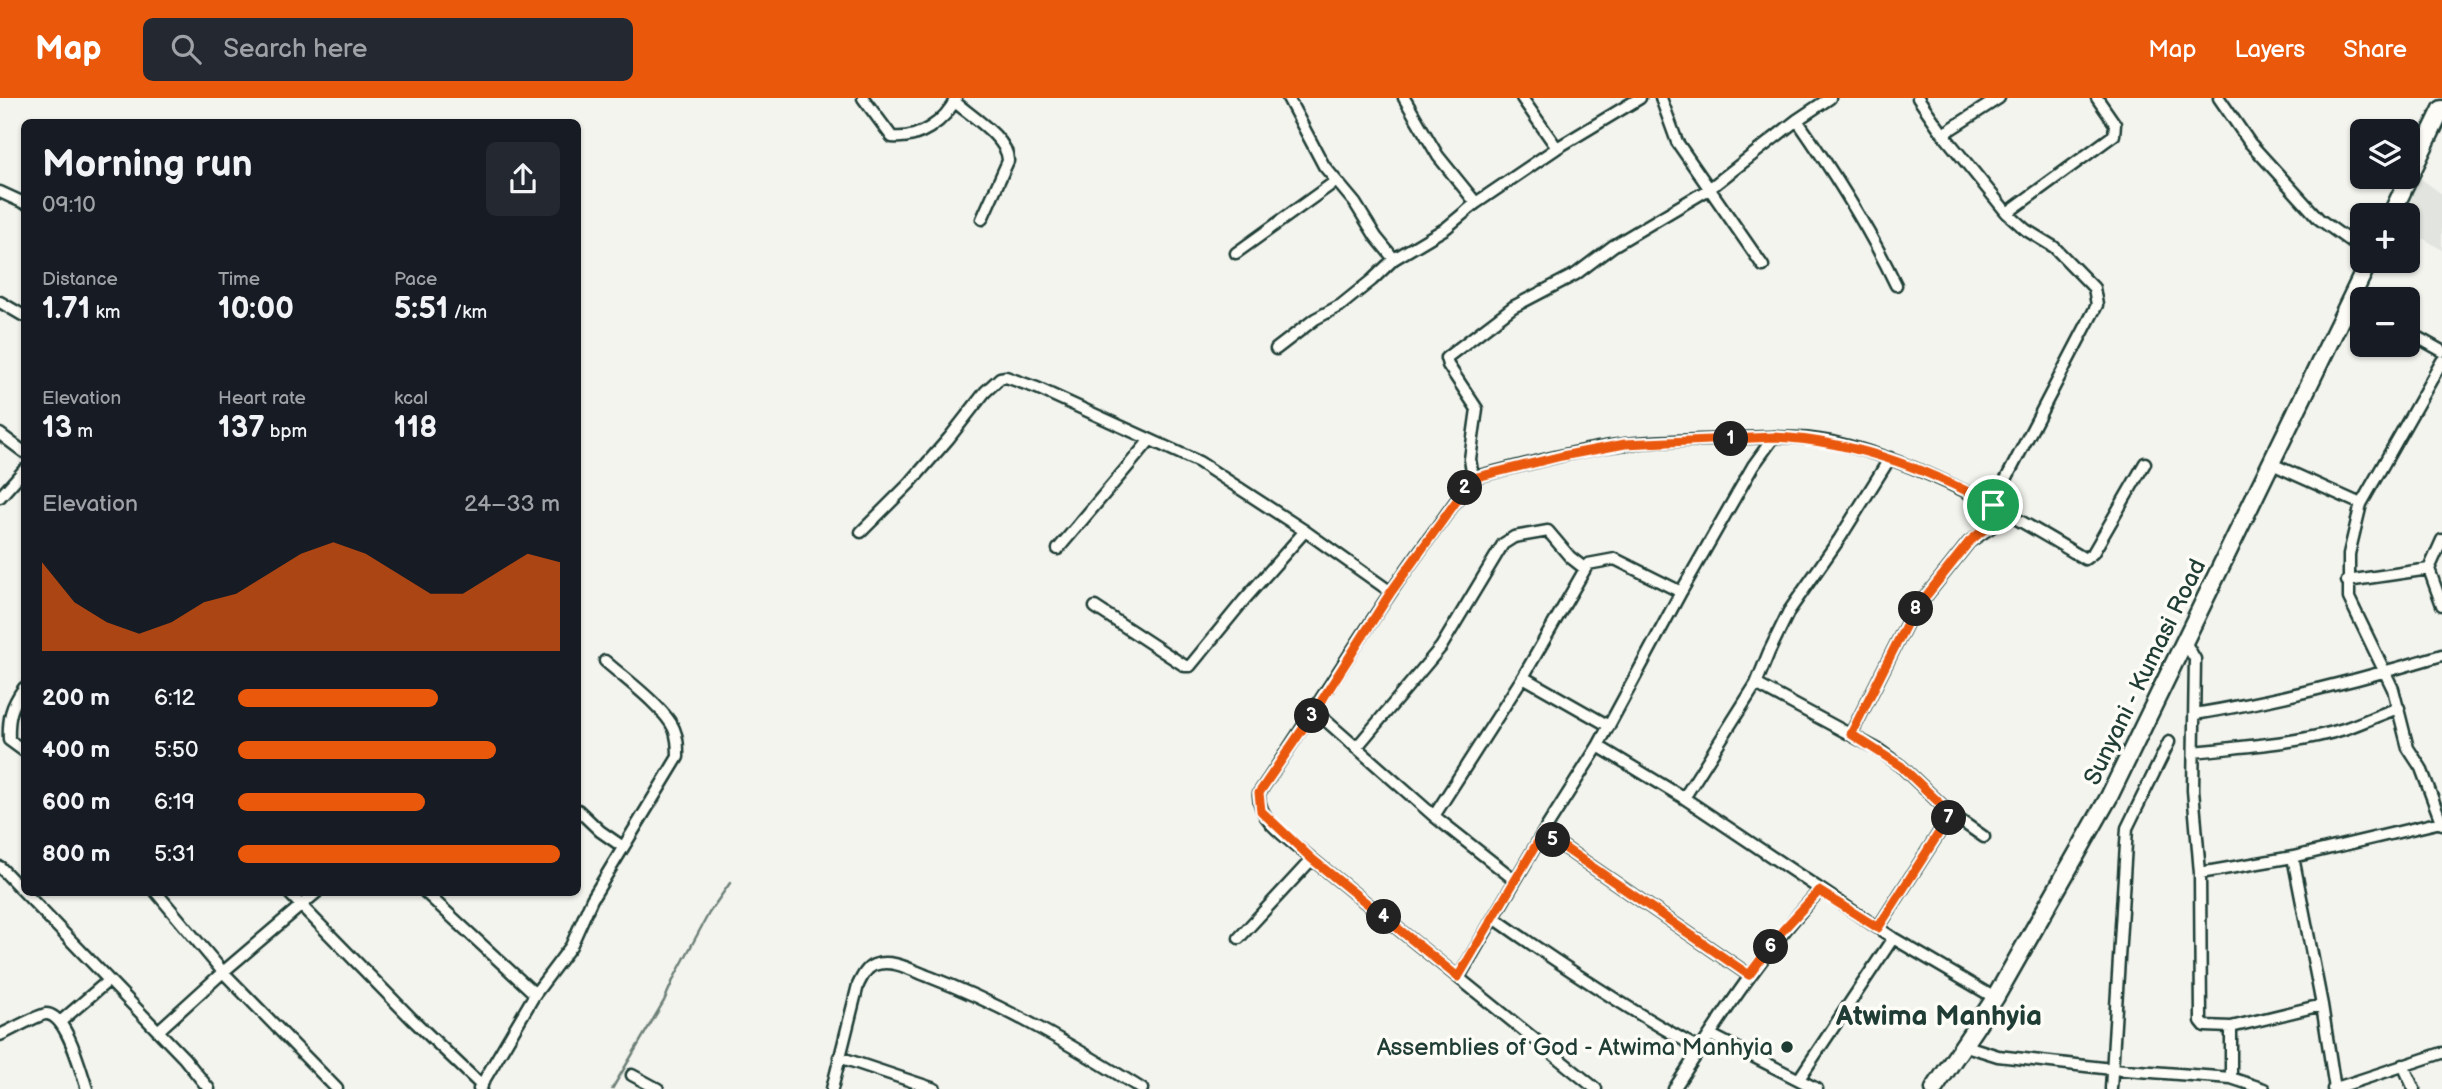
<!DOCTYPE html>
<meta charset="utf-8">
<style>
:root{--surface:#171b24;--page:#242831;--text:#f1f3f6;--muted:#9ea1a6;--accent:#ea580c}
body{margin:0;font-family:"Balsamiq Sans",sans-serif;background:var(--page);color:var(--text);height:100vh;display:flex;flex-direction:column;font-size:26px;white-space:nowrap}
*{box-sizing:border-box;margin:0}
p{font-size:23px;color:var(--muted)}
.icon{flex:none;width:38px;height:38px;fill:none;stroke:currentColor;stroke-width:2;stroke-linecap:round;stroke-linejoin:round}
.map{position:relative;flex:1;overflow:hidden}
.side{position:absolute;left:21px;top:21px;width:560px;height:777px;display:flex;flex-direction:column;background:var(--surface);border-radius:10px;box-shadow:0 2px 5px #0004}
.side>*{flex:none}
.controls{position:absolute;left:2350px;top:21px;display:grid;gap:14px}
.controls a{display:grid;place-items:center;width:70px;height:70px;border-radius:10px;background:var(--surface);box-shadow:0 2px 5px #0004;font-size:35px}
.pin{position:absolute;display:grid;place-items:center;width:60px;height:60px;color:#fff;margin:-30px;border:4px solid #fff;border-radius:50%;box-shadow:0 2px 7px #0007}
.km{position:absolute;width:35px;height:35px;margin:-18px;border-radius:50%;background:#222;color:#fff;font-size:19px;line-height:35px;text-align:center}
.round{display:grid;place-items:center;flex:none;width:74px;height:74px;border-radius:10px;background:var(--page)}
.headline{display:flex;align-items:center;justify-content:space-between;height:119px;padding:0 21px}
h1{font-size:38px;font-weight:700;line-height:52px}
.figures{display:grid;grid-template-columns:repeat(3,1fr);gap:10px;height:119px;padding:7px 21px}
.figures div{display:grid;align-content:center}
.figures b{font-size:30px;font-weight:700}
.figures small{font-size:19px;font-weight:400}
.figures p{font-size:19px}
.chart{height:196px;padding:14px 21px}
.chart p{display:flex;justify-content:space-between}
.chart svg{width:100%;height:126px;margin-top:7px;fill:var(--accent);opacity:.7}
ul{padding:0 21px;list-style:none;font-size:23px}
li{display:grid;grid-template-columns:112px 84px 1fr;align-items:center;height:52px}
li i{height:18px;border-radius:9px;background:var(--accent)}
header{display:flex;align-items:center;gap:42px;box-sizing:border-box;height:98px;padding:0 35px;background:var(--accent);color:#fff}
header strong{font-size:33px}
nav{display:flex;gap:38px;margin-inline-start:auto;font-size:24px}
.search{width:490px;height:63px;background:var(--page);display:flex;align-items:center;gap:18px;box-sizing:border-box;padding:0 24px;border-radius:10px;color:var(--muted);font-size:26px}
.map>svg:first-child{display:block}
</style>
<header>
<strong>Map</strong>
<div class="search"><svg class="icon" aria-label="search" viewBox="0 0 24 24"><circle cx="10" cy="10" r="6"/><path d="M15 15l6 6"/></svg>Search here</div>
<nav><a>Map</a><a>Layers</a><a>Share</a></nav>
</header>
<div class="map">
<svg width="2442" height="991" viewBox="0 0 2442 991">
<rect width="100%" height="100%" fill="#f4f4ef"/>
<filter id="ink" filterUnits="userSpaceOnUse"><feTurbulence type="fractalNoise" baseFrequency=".0143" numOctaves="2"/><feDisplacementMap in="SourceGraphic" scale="14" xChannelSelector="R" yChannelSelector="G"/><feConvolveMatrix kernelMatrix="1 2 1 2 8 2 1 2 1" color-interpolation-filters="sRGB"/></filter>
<g filter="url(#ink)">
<path fill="#e2e5df" d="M 2416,77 L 2442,96 L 2442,152 L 2408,131 L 2408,117 L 2396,117 Z"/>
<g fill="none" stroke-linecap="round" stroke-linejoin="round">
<path stroke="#6e8179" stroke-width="2.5" d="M 612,991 L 664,903 L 674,880 L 709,815 L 730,785"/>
<g stroke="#1f3d34" stroke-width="15">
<path id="street" d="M 863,0 L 892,39 C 918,42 945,24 956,0
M 1288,0 L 1324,68 L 1355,105 L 1376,139 L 1394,161
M 1404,0 L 1438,58 L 1476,105
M 1522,0 L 1557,50
M 1661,0 L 1677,44 L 1763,168
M 1918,0 L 1943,36 L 2007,115 L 2026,132 L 2054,149 L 2094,190 L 2097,207 L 1993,406
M 2219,0 L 2250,45 L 2319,121 L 2362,152
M 955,4 C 971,18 1009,41 1008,63 L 982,121
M 1797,22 C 1834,75 1868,128 1896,187
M 1943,36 L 1999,0
M 0,94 L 24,105
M 2007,115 L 2114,37 L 2115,26 L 2097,0
M 1236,155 L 1336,83
M 2350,202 L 2362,209
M 0,204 L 24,218
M 2408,234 L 2442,253
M 1276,251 L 1315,221 L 1341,207 L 1372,182 L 1394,161 L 1446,130 L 1476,105 L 1557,50 L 1640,0
M 2442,263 L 2361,406 L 2349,456 L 2349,500 L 2393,591 L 2408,650 L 2421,670 L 2442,726
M 0,336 L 24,354
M 2272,366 L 2361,406
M 1473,380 L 1470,361 L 1477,311 L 1448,267 L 1446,260 L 1513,209 L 1576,176 L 1613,148 L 1709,91 L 1797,22 L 1830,0
M 0,399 L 24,372
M 861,434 L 910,385 L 949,340 L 985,294 L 1000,280 L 1006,279 L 1037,290 L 1199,364 L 1305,433 L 1391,494
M 2442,442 L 2429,471 L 2442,507
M 1058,451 L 1150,342
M 2347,483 L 2429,471
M 1095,509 L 1185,568 L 1190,568 L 1244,502 L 1305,433
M 2185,544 L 2195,561 L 2193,692 L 2200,775 L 2201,923 L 2205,928 L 2231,929 L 2322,907
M 1523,579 L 1609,628
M 1756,586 L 1879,652 L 1901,668 L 1951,716 L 1984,739
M 1315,613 L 1434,718 L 1515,782
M 2195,616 C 2279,602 2360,582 2442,557
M 1851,636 L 1911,517 L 1969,444 L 2011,416
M 9,642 C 8,620 11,608 24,590
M 9,642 L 24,653
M 1598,648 L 1684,700 L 1893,840 L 1995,900
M 1356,650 L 1441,549 L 1503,446 L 1514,439 L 1548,433 L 1570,459 L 1584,470
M 2194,654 C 2244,648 2296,646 2344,631 C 2362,625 2380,616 2399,610
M 1684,700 L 1756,586 L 1769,554 L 1789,513 L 1840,440 L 1890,360
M 578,712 L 600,733 L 623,749
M 1434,718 L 1523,579 L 1588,466 L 1615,461 L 1681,494
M 1543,735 L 1749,877
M 2293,759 L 2322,907 L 2335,991
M 0,769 L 184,960 L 209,991
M 2200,775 L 2293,759 L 2441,724
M 156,794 L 223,874 L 337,991
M 288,794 L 412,921 L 482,988
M 425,794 L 535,896
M 1494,820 C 1561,867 1628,912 1700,951
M 1878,830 L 1951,716
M 1239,840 L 1312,761
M 1459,879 L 1543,735 L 1598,648 L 1681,494 L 1753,368 L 1774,339
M 60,924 L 109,882
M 2231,929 L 2231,980
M 158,933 L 223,874 L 317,794
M 0,937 C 9,933 40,916 46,916 C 67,916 81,974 87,991
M 1711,937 L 1817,991
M 1963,947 L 1998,958 L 2112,971 L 2231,980 L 2264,991
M 839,959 L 935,991
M 2403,967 L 2414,991
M 632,977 L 658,991
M 1799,981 L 1893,840
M 479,991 L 535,896 L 571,848 L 592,801 L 678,659 C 678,649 678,640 674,631 C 665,610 623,579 605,563
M 832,991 L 858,887 C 862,879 866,870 874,867 C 893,860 913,873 930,879 C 1006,908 1073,948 1142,991
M 1596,991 L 1312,761 C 1292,743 1257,724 1259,695 C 1304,629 1345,562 1389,497 C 1415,458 1444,421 1470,383 L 1475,379 C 1525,367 1575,352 1626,346 C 1659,342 1693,343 1726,341 C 1761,339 1797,337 1832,344 C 1925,365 2005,413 2085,461 L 2093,455 L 2145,365
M 1674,991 C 1719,922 1763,854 1819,793
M 2111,991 L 2127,730 L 2169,644
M 2333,991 L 2442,955"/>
</g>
<g stroke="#1f3d34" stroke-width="21">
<path id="primary" d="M 2391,117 L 2442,11
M 1934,991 L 1995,900 L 2109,699 L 2369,163"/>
</g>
<use href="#street" stroke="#fdfcf7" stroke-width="10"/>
<use href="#primary" stroke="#fdfcf7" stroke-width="16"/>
</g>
</g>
<g fill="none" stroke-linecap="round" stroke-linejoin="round" filter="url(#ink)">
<g stroke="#fff" stroke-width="14">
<path id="route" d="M 1774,339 C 1861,343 1936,375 2011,416 L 1982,433 L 1969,444 L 1911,517 L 1851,636 L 1901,668 L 1951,716 L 1878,830 L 1819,793 L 1783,832 L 1749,877 L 1543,735 L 1458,879 L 1312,761 L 1261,713 L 1259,695 L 1315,613 L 1391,494 L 1473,380 L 1562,358 L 1625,346 Z"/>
</g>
<use href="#route" stroke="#ea580c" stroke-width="9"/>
</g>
<circle fill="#1f3d34" stroke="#fdfcf7" stroke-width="2.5" cx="1787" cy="949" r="7"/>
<g text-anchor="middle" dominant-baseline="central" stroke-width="7" stroke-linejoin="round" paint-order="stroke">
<g font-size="24" fill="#1f3d34" stroke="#fdfcf7">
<text transform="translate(2145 574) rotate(-64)">Sunyani - Kumasi Road</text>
</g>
<g font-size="24" fill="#1f3d34" stroke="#fdfcf7" text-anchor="end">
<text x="1773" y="949">Assemblies of God - Atwima Manhyia</text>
</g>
<g font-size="28" font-weight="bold" fill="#1f3d34" stroke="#fdfcf7">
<text x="1939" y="918">Atwima Manhyia</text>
</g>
</g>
</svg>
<div class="controls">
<a><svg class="icon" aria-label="layers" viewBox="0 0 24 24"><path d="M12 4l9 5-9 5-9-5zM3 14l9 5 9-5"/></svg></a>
<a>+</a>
<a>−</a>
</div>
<div class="pin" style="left:1993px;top:407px;background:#1e9e55"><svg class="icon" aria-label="arrive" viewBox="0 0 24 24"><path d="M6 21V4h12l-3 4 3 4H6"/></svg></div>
<b class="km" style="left:1731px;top:341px">1</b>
<b class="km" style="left:1465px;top:390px">2</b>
<b class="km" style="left:1312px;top:618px">3</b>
<b class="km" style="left:1384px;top:819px">4</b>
<b class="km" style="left:1553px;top:742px">5</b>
<b class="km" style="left:1771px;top:849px">6</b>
<b class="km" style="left:1949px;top:720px">7</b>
<b class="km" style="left:1916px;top:511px">8</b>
<section class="side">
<div class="headline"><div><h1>Morning run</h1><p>09:10</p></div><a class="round"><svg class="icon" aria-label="share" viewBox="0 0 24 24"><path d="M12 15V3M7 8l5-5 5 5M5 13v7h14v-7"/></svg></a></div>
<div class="figures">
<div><p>Distance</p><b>1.71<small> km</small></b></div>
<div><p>Time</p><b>10:00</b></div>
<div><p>Pace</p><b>5:51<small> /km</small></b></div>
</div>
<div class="figures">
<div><p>Elevation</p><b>13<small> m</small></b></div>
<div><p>Heart rate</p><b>137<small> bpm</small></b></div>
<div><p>kcal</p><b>118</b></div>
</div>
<div class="chart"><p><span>Elevation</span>24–33 m</p>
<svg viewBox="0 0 160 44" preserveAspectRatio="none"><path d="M0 44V13L10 27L20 34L30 38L40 34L50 27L60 24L70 17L80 10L90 6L100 10L110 17L120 24L130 24L140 17L150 10L160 13V44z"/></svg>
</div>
<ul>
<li><b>200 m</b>6:12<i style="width:62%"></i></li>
<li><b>400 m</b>5:50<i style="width:80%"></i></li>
<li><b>600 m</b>6:19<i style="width:58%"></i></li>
<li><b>800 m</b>5:31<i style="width:100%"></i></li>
</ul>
</section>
</div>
